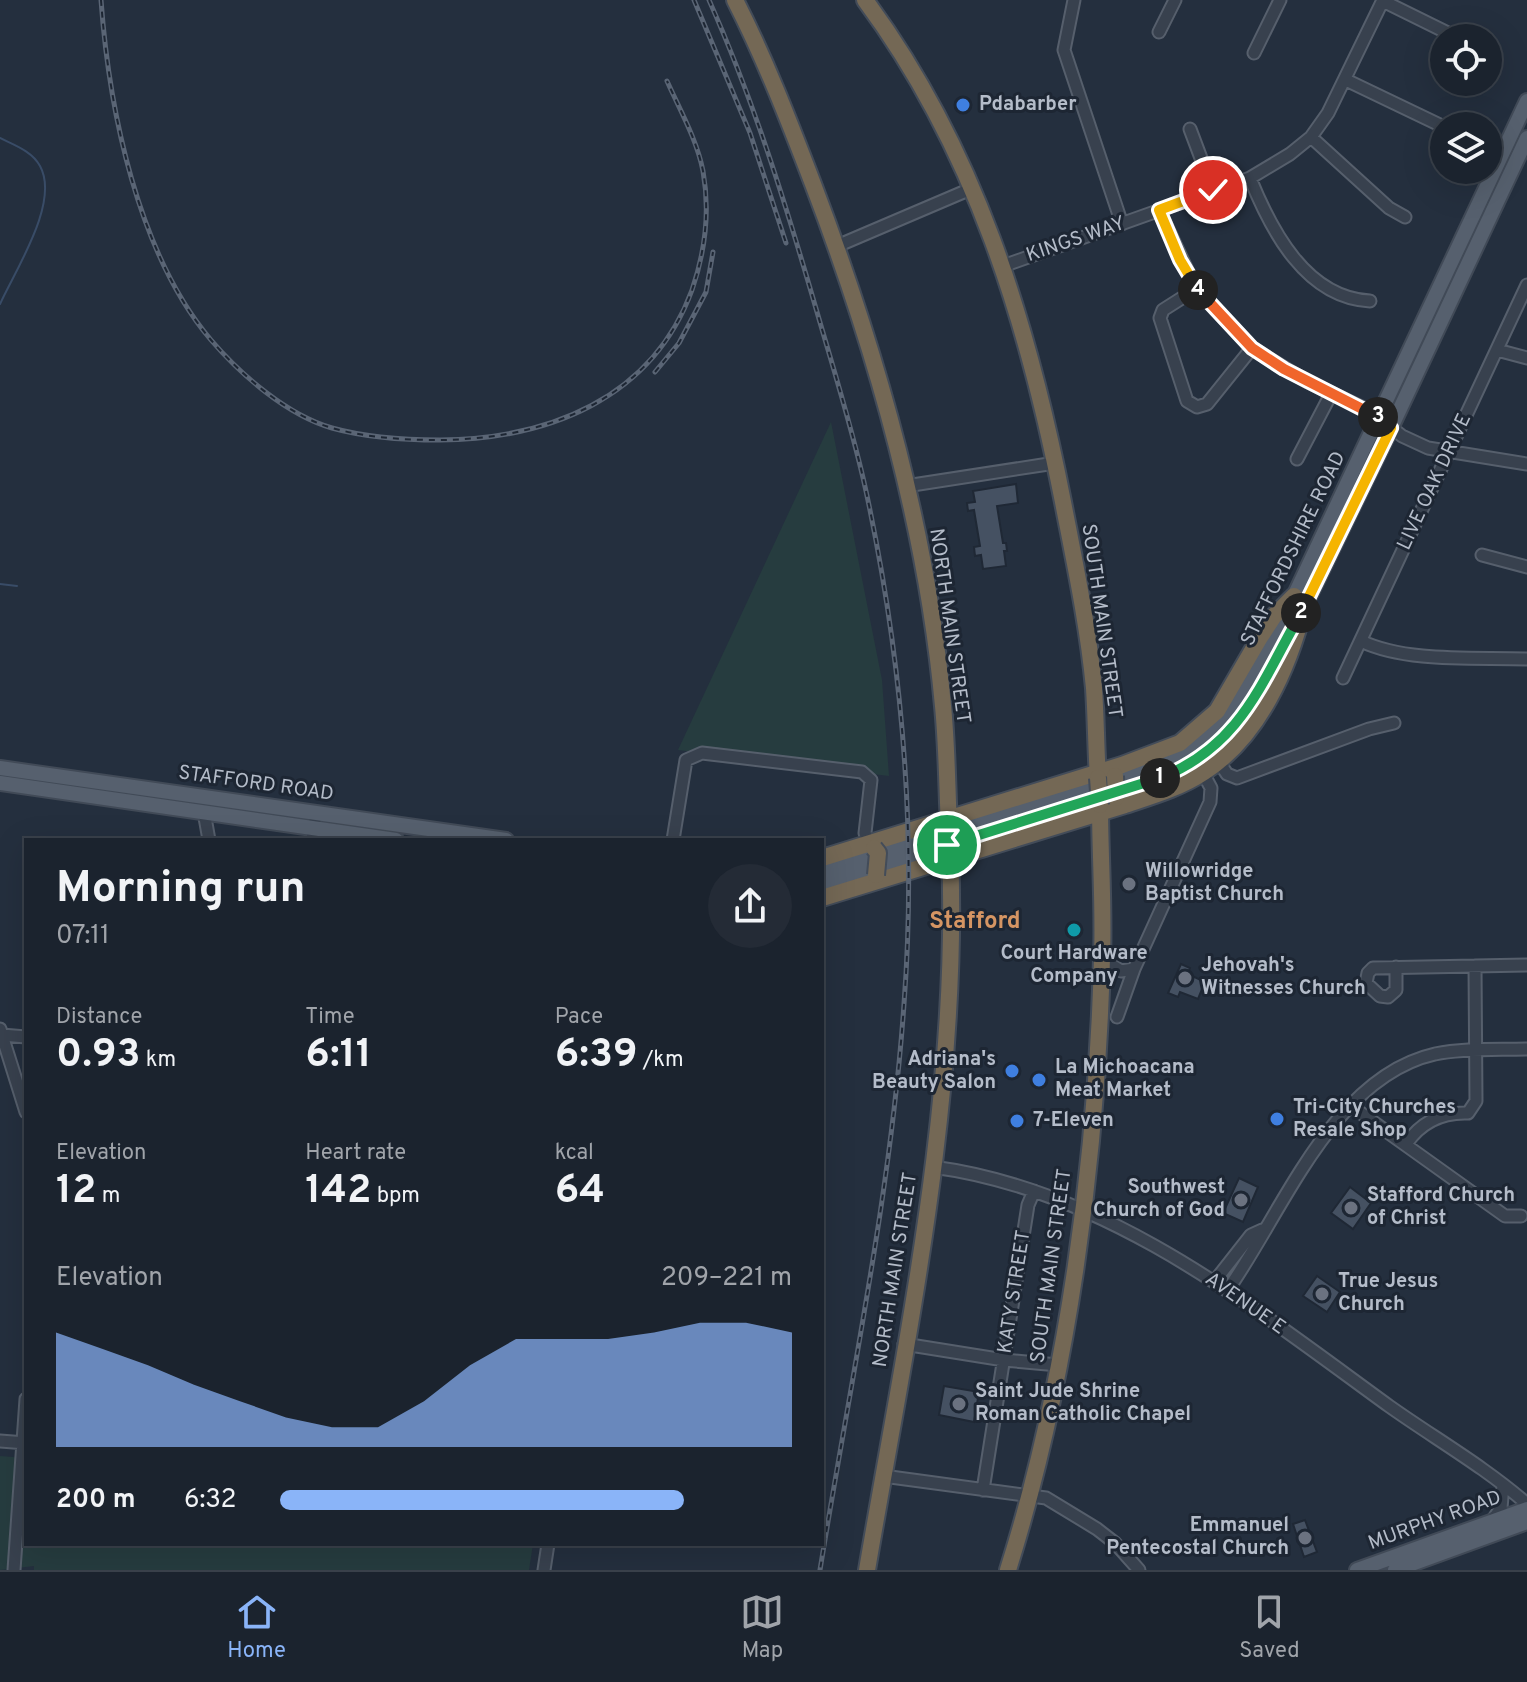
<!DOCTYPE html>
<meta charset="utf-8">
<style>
:root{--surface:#1b232e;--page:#242b36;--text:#f1f3f6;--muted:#a0a4aa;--line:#39404a;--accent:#8ab4f8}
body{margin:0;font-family:Overpass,sans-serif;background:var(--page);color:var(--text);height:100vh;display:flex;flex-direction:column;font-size:30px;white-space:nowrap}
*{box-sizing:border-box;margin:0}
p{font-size:26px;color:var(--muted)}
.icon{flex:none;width:44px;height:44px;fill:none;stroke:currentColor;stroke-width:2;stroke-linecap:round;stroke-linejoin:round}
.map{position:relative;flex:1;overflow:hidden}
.panel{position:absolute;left:24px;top:838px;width:800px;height:708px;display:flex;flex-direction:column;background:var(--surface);border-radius:0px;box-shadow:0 8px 32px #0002,0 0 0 2px var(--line)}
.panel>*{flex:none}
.buttons{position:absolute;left:1430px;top:24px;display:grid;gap:16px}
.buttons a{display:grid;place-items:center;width:72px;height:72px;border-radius:50%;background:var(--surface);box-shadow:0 8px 32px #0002,0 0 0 2px var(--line);font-size:40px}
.pin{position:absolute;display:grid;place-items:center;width:68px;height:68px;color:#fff;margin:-34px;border:4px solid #fff;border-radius:50%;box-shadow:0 2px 8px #0007}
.km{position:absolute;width:40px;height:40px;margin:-20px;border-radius:50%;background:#222;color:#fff;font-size:22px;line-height:40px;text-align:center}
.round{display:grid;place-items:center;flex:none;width:84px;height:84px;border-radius:42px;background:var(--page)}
.summary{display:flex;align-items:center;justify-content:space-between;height:136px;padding:0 32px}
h1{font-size:44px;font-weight:700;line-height:60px}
.stats{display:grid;grid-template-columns:repeat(3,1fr);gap:12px;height:136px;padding:8px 32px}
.stats div{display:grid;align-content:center}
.stats b{font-size:40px;font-weight:700}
.stats small{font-size:22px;font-weight:400}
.stats p{font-size:22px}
.chart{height:224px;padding:16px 32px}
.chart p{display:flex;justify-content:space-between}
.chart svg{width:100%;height:144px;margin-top:8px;fill:var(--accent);opacity:.7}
ul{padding:0 32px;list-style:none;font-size:26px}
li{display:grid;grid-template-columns:128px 96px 1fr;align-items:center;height:60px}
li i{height:20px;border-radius:10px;background:var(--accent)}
.menu{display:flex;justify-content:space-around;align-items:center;height:112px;border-top:2px solid var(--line);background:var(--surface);font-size:22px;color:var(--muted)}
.menu a{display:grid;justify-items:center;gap:4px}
.menu .current{color:var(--accent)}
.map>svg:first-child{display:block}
</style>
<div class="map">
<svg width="1527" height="1570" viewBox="0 0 1527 1570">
<rect width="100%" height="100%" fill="#242f3e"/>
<path fill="#263c3f" d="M 831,422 L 882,680 L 889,776 L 678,750 Z
M 0,1456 L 26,1458 L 26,1544 L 533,1544 L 529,1570 L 34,1570 L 34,1566 L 0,1570 Z"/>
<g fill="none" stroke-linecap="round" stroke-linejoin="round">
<path stroke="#394c67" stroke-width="2" d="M 0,138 C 14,145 32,151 40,166 C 60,202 16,269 0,304
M 0,584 L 17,586"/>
</g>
<path fill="#455162" stroke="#1f2835" stroke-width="2" d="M 1016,484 L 1018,503 L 997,506 L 1003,543 L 1006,543 L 1007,551 L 1004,551 L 1006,566 L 983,569 L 981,555 L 975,556 L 974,547 L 980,546 L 974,510 L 968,511 L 967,503 L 975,502 L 973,491 Z
M 1181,964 L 1190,968 L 1188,974 L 1205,982 L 1198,999 L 1180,992 L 1178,997 L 1168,993 Z
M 1239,1178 L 1258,1187 L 1243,1222 L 1223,1213 Z
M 1350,1187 L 1371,1203 L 1353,1229 L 1331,1213 Z
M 1317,1276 L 1340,1292 L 1327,1312 L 1303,1296 Z
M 944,1386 L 979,1392 L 974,1422 L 939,1415 Z
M 1305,1520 L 1317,1552 L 1304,1557 L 1293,1524 Z"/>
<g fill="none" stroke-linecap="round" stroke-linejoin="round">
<g stroke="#565f6c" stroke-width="15">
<path id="minor" d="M 1074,0 L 1064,50 L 1122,224
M 1383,1 L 1458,38
M 1159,32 L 1175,0
M 1254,53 L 1280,0
M 1346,80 L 1444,127
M 1190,129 L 1213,190
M 1311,137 L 1389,208 L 1405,217
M 1250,178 C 1271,230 1306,298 1370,301
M 1159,210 L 1196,289 L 1252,348 L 1308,382 L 1372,412 L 1402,436 L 1428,448 L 1527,464
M 837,246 L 973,188
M 1003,266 L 1250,178 L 1290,154 L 1311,137 L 1328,113 L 1383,0
M 1196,289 L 1163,310 L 1160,318 L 1187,401 L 1197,407 L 1207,404 L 1252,348
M 1497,350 L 1527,358
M 1297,459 L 1331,394
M 906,486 L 1055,463
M 1482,555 L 1527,567
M 1361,641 C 1407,663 1476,657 1527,659
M 1343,678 L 1527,285
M 1219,762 L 1227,774 L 1237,778 L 1369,729 L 1394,723
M 204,812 L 209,840
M 312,840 L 316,813
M 673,840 L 686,760 L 702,753 L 862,772 L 871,780 L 865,833 L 868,842
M 1102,959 L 1121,971 L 1134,969
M 1396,967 L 1396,990 L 1388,997 L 1380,996 L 1366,983 L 1368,973 L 1373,968 L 1527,965
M 1117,1017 L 1134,969 L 1210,802 L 1211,788 L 1203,773
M 0,1029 L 26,1112
M 2,1035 L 26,1037
M 1351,1106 L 1505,1216 L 1521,1216
M 1406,1144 C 1421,1122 1441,1112 1468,1113 L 1476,1101 L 1475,966
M 933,1167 C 1107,1190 1250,1305 1389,1406 C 1434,1438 1485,1467 1527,1504
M 1214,1282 L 1251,1235 L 1262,1230
M 1227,1291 C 1282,1214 1332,1077 1435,1054 C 1465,1048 1497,1050 1527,1049
M 904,1344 L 1004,1360 L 1058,1365
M 0,1441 L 26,1443
M 883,1476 L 1046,1498 L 1097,1529 L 1115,1543 L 1139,1570
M 983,1490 L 1028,1205 L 1034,1191
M 1492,1521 L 1501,1508 L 1503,1485
M 14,1570 L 26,1399
M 544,1570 L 548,1544"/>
</g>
<g stroke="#414a57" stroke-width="18">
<path id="major" d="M 0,768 L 506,840
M 0,783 L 396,840
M 822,872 L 1164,765 C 1230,734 1249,685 1281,624 L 1527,101
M 822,883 L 1158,779 L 1178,771 L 1213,749 L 1229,734 L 1255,698 L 1304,607 L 1391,428 L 1527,138
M 1357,1570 L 1527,1509
M 1395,1570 L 1527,1522"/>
</g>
<g stroke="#434c59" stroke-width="20">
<path id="highway" d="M 735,0 C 765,59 789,121 813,184 C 876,350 927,528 943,706 C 947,746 947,786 949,827
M 865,0 C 975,148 1028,323 1063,502 C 1075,564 1088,625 1094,688 C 1096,718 1096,748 1098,778
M 822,858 L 1122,765 L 1180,743 L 1217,711 L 1259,639 L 1274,616 L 1294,596
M 822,898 L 1125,805 C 1152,796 1180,788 1204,772 C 1259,737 1289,667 1304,607
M 867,1570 C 907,1336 960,1091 950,853
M 1008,1570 C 1068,1379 1097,1158 1102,958 C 1104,907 1100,856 1100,805"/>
</g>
<use href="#minor" stroke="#38414e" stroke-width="11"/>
<use href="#major" stroke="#56606e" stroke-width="14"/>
<use href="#highway" stroke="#746855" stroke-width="16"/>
<g stroke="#5a6575" stroke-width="5">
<path id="rail" d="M 101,0 C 109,110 138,254 211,340 C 241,375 287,415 332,428 C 368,438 404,440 440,440 C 548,439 652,399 692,290 C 705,252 710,210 703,171 C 697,140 680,110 667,81
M 694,0 L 750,133 L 786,243
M 709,0 C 754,101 786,205 817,312 C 834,371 853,431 866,491 C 902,659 917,832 904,1004 C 891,1192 850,1384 820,1570
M 655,372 L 679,343 L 706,292 L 713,252"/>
</g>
<use href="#rail" stroke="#1d2633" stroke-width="2" stroke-dasharray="6" stroke-linecap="butt"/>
<g stroke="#434c59" stroke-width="20" stroke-linecap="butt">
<path id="highway-bridge" d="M 1115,776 L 1116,798
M 1098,778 L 1100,805
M 949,827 L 950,853
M 874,848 L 878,853 L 876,875"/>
</g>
<use href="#highway-bridge" stroke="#746855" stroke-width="16"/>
</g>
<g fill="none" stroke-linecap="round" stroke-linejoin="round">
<g stroke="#fff" stroke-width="16">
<path id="split-1" d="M 947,845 L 1160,778"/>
</g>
<g stroke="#fff" stroke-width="16">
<path id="split-2" d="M 1160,778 C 1241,746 1261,683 1301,613"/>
</g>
<g stroke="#fff" stroke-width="16">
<path id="split-3" d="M 1301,613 L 1391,428 L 1378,417"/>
</g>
<g stroke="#fff" stroke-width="16">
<path id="split-4" d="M 1198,290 L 1252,348 L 1284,369 L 1378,417"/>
</g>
<g stroke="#fff" stroke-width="16">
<path id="split-5" d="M 1198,290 L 1180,260 L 1159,210 L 1213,190"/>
</g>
<use href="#split-1" stroke="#22a559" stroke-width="10"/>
<use href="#split-2" stroke="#22a559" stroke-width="10"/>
<use href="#split-3" stroke="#f5b400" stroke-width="10"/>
<use href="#split-4" stroke="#f0652b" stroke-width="10"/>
<use href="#split-5" stroke="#f5b400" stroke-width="10"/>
</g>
<g fill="#3f7fe0" stroke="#1d2633" stroke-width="3">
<circle cx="963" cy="105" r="8"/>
<circle cx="1012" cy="1071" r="8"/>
<circle cx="1039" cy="1080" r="8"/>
<circle cx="1277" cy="1119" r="8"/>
<circle cx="1017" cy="1121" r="8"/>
</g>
<g fill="#6b7280" stroke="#1d2633" stroke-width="3">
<circle cx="1129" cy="884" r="8"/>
<circle cx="1185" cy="978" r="8"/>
<circle cx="1241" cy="1200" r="8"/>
<circle cx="1351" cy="1208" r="8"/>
<circle cx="1322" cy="1294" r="8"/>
<circle cx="959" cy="1404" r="8"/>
<circle cx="1305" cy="1538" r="8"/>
</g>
<circle fill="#0f9aa8" stroke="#1d2633" stroke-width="3" cx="1074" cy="930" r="8"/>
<g text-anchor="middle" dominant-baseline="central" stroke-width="6" stroke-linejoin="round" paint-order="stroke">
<g font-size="20" font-weight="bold" fill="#b4bcc9" stroke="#1d2633" text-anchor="start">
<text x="979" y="105">Pdabarber</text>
<text x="1145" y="872">Willowridge<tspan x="1145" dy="23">Baptist Church</tspan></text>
<text x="1074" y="954" text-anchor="middle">Court Hardware<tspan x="1074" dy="23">Company</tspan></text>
<text x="1201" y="966">Jehovah's<tspan x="1201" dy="23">Witnesses Church</tspan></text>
<text x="996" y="1060" text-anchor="end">Adriana's<tspan x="996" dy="23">Beauty Salon</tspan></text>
<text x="1055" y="1068">La Michoacana<tspan x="1055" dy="23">Meat Market</tspan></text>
<text x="1293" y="1108">Tri-City Churches<tspan x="1293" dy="23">Resale Shop</tspan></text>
<text x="1033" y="1121">7-Eleven</text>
<text x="1225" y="1188" text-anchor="end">Southwest<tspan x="1225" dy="23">Church of God</tspan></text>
<text x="1367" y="1196">Stafford Church<tspan x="1367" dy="23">of Christ</tspan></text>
<text x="1338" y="1282">True Jesus<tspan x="1338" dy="23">Church</tspan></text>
<text x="975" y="1392">Saint Jude Shrine<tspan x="975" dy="23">Roman Catholic Chapel</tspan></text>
<text x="1289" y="1526" text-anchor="end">Emmanuel<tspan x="1289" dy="23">Pentecostal Church</tspan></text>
</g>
<g font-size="20" fill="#b4bcc9" stroke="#1d2633">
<text transform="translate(1076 240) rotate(-19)">KINGS WAY</text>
<text transform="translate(1435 482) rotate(-65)">LIVE OAK DRIVE</text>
<text transform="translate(1294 549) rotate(-64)">STAFFORDSHIRE ROAD</text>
<text transform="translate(1101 621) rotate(82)">SOUTH MAIN STREET</text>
<text transform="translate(949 626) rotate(82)">NORTH MAIN STREET</text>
<text transform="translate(256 784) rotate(8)">STAFFORD ROAD</text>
<text transform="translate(1052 1266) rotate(-82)">SOUTH MAIN STREET</text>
<text transform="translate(896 1270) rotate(-81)">NORTH MAIN STREET</text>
<text transform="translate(1015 1292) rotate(-81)">KATY STREET</text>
<text transform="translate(1245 1304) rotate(35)">AVENUE E</text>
<text transform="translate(1435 1521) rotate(-20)">MURPHY ROAD</text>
</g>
<g font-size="24" font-weight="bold" fill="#d59563" stroke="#1d2633">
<text x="975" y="922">Stafford</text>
</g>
</g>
</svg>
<div class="buttons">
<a><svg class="icon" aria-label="locate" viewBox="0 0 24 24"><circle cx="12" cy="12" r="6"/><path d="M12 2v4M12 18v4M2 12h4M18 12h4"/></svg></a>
<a><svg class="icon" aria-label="layers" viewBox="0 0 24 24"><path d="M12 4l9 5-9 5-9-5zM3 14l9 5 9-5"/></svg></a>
</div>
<div class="pin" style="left:947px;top:845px;background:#1e9e55"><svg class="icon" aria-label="arrive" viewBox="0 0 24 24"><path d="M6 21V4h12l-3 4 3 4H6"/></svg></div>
<div class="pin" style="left:1213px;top:190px;background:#d93025"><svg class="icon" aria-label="check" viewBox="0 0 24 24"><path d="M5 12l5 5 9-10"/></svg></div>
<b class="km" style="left:1160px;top:778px">1</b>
<b class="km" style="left:1301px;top:613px">2</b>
<b class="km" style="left:1378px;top:417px">3</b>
<b class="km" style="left:1198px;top:290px">4</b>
<section class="panel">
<div class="summary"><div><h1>Morning run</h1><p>07:11</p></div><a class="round"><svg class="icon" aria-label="share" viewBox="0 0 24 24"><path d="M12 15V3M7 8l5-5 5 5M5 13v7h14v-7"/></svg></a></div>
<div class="stats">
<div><p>Distance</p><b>0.93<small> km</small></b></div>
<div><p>Time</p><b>6:11</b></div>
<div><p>Pace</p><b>6:39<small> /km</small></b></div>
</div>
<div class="stats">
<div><p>Elevation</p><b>12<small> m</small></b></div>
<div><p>Heart rate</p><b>142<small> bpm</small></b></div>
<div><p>kcal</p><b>64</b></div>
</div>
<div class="chart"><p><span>Elevation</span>209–221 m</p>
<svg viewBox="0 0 160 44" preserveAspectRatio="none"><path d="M0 44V9L10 14L20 19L30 25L40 30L50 35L60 38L70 38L80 30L90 19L100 11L110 11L120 11L130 9L140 6L150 6L160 9V44z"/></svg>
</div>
<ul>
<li><b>200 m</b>6:32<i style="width:79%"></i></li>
</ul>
</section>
</div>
<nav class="menu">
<a class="current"><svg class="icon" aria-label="home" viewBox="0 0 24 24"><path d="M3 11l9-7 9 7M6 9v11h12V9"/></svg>Home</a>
<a><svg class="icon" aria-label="map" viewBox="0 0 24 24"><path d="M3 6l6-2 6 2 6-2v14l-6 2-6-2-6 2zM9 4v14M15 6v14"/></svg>Map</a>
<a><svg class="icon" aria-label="saved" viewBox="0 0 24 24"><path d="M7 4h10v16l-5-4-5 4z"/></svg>Saved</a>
</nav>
